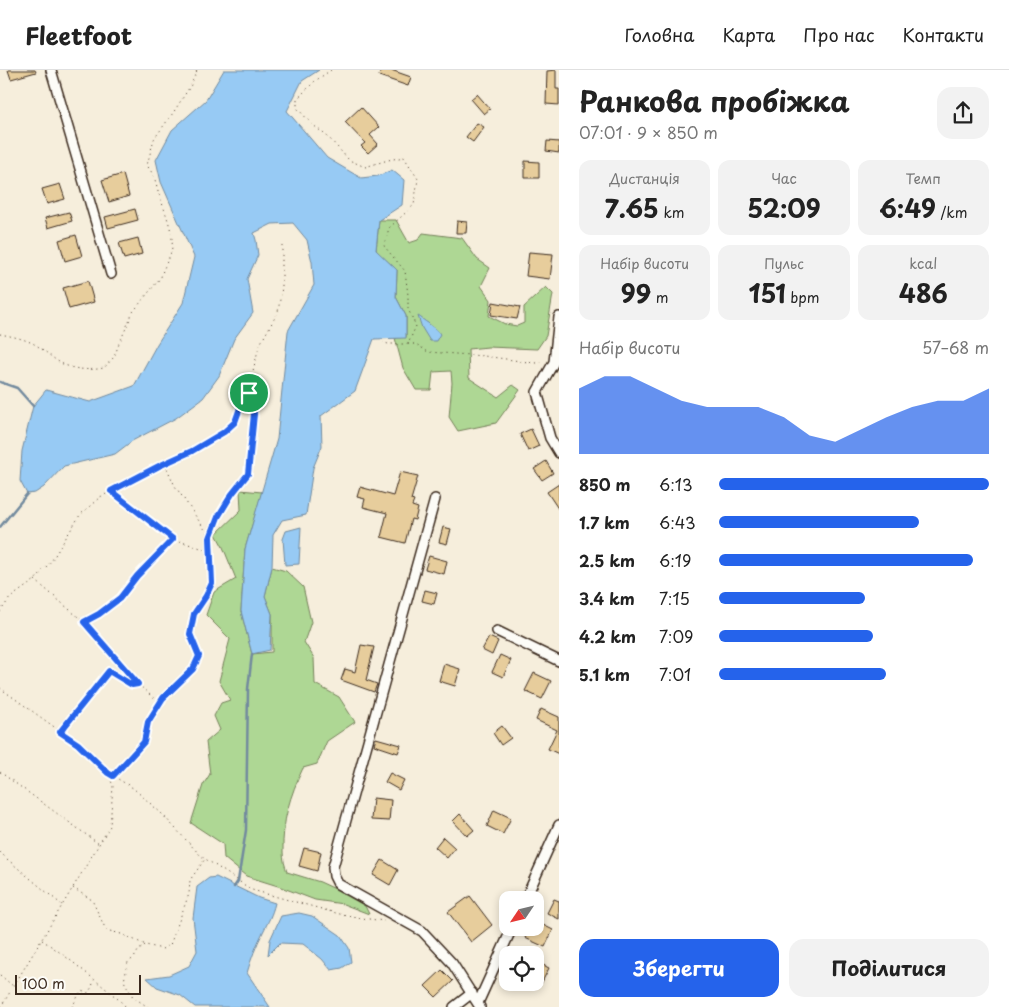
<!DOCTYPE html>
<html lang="uk">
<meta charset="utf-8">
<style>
:root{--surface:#fff;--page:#f2f2f2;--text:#222;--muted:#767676;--line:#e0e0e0;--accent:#2563eb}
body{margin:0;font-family:"Playpen Sans",sans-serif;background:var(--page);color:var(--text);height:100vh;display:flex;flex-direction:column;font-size:19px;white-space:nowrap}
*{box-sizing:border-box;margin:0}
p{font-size:16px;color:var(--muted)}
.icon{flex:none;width:28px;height:28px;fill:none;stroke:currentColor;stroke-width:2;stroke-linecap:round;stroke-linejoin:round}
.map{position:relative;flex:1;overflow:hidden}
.drawer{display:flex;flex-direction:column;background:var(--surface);width:450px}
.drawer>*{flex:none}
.needle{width:32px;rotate:235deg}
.buttons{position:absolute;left:499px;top:821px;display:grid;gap:10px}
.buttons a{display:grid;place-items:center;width:45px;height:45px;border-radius:10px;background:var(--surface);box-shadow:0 2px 8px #0003;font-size:25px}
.scale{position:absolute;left:15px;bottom:12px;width:126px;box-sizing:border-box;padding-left:5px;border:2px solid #3b2a1e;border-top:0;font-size:14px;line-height:18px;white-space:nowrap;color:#3b2a1e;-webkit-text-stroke:4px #fdfcf7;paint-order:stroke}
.pin{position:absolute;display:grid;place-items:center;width:42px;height:42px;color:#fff;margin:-21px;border:2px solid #fff;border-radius:50%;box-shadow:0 1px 5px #0007}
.round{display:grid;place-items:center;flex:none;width:52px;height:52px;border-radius:15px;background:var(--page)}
.overview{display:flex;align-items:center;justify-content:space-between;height:85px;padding:0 20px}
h1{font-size:28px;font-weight:700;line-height:38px}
.stats{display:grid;grid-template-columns:repeat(3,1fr);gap:8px;height:85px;padding:5px 20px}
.stats div{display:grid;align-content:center;border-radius:12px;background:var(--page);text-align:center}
.stats b{font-size:25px;font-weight:700}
.stats small{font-size:14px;font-weight:400}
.stats p{font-size:14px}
.chart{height:140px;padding:10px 20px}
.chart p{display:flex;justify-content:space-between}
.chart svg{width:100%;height:90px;margin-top:5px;fill:var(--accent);opacity:.7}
.primary-button{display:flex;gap:10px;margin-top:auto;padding:10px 20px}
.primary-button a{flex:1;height:58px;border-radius:15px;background:var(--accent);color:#fff;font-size:20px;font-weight:700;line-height:58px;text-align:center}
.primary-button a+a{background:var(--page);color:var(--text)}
ul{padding:0 20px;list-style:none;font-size:16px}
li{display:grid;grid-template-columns:80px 60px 1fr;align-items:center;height:38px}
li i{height:12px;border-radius:6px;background:var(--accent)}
header{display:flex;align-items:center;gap:30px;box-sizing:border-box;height:70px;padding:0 25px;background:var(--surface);border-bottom:1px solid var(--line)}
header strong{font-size:24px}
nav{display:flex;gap:28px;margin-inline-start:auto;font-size:18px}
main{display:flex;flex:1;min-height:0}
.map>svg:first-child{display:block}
</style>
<header>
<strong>Fleetfoot</strong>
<nav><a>Головна</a><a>Карта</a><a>Про нас</a><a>Контакти</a></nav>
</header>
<main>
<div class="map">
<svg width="559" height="937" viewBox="0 0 559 937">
<rect width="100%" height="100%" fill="#f6eedc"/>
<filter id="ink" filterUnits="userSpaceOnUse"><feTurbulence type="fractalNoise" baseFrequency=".02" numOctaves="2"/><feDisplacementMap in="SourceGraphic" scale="10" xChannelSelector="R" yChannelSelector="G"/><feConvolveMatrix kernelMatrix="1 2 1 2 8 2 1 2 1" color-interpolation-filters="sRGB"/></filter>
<g filter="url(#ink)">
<path fill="#aed794" stroke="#748059" d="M 379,150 L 396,150 L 409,173 L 418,170 L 423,163 L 462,168 L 477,189 L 490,198 L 481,216 L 491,230 L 489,246 L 505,254 L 517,256 L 524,253 L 524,237 L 546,217 L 553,224 L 546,266 L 537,279 L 488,277 L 468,279 L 469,308 L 498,327 L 513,315 L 520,320 L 496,353 L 458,361 L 449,347 L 452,313 L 451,301 L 433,302 L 431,320 L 416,320 L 403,298 L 395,268 L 406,267 L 406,246 L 396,227 L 397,200 L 376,181 Z
M 240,420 L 262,422 L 245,479 L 241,541 L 252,584 L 272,582 L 272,544 L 265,526 L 272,497 L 286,501 L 303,517 L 311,552 L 304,572 L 314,588 L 315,614 L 339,627 L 355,652 L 327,671 L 317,694 L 303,698 C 290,726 282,751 283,782 C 283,789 285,796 287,802 L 320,812 L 333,818 L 365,836 L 369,844 L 343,834 L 315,830 L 278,816 L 246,806 L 224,788 L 223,774 L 191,753 L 203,715 L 210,704 L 206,672 L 220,660 L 214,646 L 221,633 L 230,630 L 219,611 L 230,569 L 206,545 L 214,522 L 236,509 L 223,477 L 216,464 L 241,440 Z"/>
<path fill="#97caf4" stroke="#728a9e" d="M 224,0 L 319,0 L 302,11 L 287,41 L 327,88 L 361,108 L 378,106 L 392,100 L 404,110 L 402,135 L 379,150 L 376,180 L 397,200 L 396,227 L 406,246 L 406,268 L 374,269 L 355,321 L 321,346 L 322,376 L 313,398 L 306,445 L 282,450 L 273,465 L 272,497 L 265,526 L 272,544 L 270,580 L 252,584 L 241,541 L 245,479 L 277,369 L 288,261 L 314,215 L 312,192 L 307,170 L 293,153 L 272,154 L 254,163 L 256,170 L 258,185 L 247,209 L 253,243 L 234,269 L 219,306 L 203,328 L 176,348 L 132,371 L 115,384 L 64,396 L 44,417 L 35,423 L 27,424 L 20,411 L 22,381 L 33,336 L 46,320 L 90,332 L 134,316 L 157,274 L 183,233 L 194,187 L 161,112 L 156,90 L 172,60 L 206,30 Z
M 418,246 C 422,248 424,251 428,253 C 433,258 436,258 440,264 L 436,271 L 430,271 L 422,258 Z
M 301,457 L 299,494 L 285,495 L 283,469 L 286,461 Z
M 216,807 L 259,828 L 275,833 C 272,845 268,852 263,862 C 256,876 251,889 247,903 L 270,937 L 195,937 L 180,925 L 157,917 L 147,908 L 169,905 L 189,896 L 197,881 L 193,848 L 197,817 L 209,808 Z
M 299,843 L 312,846 L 340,865 L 349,878 L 351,892 L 342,898 L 331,900 L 322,889 L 303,874 L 280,873 L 268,885 L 270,870 L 281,846 Z"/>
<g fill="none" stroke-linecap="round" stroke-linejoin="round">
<path stroke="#728a9e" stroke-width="2.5" d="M 0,312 L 17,318 L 33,336
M 0,457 L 27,424
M 234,817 L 238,811 L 246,760 L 248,619 L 252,584"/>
</g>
<path fill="#e7cd9c" stroke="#3b2a1e" d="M 8,0 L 35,0 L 36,2 L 11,9 Z
M 381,0 L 391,0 L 411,7 L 408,16 L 379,6 Z
M 556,0 L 556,19 L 559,19 L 559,35 L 546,34 L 547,1 Z
M 477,24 L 490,39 L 484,44 L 471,29 Z
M 361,37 L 379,57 L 370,65 L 378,74 L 368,83 L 361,76 L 365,73 L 345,52 Z
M 477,53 L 484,57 L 473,72 L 466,67 Z
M 547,71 L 559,72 L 559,83 L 546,81 Z
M 525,91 L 539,92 L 539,108 L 525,108 Z
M 123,104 L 129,126 L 109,132 L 102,110 Z
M 60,114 L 65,129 L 47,134 L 42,119 Z
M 135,139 L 138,150 L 108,158 L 105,147 Z
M 69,142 L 72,151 L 48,158 L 45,148 Z
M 457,151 L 467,152 L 466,163 L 456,163 Z
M 76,165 L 82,186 L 65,191 L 59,170 Z
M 138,168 L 142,184 L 124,189 L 119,173 Z
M 529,182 L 553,184 L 550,209 L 526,206 Z
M 88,211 L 94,232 L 69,239 L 63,218 Z
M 493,232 L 520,237 L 517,249 L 491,245 Z
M 531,359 L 539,376 L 528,381 L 520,364 Z
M 546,391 L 553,403 L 542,410 L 534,399 Z
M 400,402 L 418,406 L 411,430 L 414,431 L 412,436 L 418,438 L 415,450 L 411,449 L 405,473 L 381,467 L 387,443 L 363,437 L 365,429 L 357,427 L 360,417 L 393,426 Z
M 559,414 L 559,440 L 547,422 Z
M 443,457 L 451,459 L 447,474 L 439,472 Z
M 429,486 L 447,491 L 444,504 L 425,499 Z
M 425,520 L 437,523 L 434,534 L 422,531 Z
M 489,567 L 498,571 L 492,585 L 482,580 Z
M 361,575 L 374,577 L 366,610 L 377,614 L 374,622 L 341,610 L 345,599 L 355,602 Z
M 500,585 L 511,590 L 503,607 L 492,602 Z
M 444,594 L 460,599 L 455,616 L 439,611 Z
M 534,603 L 551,611 L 542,629 L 525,621 Z
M 541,639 L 559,647 L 559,684 L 548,679 L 557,660 L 536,650 Z
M 502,656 L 511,668 L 501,675 L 493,663 Z
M 376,668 L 401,675 L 398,683 L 374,675 Z
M 390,703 L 404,710 L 399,720 L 385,712 Z
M 373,728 L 391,730 L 389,751 L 371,750 Z
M 494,740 L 511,748 L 503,764 L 487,756 Z
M 460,744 L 474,760 L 467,766 L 453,751 Z
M 443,767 L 455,778 L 447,788 L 435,777 Z
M 304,778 L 321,782 L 317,801 L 299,796 Z
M 382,790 L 398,800 L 390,815 L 373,805 Z
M 470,826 L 492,855 L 471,872 L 448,842 Z
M 554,829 L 559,831 L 559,849 L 547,843 Z
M 535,851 L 553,860 L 545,877 L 525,868 L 530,858 L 535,858 Z
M 535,891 L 549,898 L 541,914 L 535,911 Z
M 442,900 L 453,911 L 436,927 L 425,916 Z"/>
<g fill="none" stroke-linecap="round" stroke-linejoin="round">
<g stroke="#3b2a1e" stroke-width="12">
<path id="street" d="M 51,0 L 111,204
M 559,247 L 554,292 L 537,322 L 550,368 L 559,383
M 435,429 L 333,797 L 334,806 L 338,814 L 422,861 L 452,893 L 480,937
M 497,561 L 559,591
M 525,830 L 559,755
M 478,933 L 512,858
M 454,937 L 472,923"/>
</g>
<path stroke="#3b2a1e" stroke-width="1" stroke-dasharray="1 4" stroke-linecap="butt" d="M 331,0 L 315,11 L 297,29 L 297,38 L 312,54 L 329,68 L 349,90 L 365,97 L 388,90 L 404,87 L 418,109 L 414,135 L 389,158 L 384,176 L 405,201 L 408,225 L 408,239 L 416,256 L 408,274 L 388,274 L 383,272
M 0,264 C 10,266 21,268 30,272 C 40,276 47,284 56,290 C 70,300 88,301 104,298 L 114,287 L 119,274
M 119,274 L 133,242 L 161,207 C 163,198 168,191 171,182 C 176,166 164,140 159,124 C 157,118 156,111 153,105 C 152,102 149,99 147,95 L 154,69 L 173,43 L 191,15 L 197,0
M 408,274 L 416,274 L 428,282 L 484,286 L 535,293 L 544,292
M 165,394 L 175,416 L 210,467
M 112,422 L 172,468
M 35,510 L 84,552 L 138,614
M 0,542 L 10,528 L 35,510 L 52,490 L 80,445 L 100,427 L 129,413 L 159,396 L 192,381 L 224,362 L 235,352 L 240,338 L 249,323 L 251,309 L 259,276 L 278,242 L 282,217 L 282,175
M 84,552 L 99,544 L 121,528 L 137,506 L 173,469 L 210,481
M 0,618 L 78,674 L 108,703 L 133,718 L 161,743 L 201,786 L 252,820 L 347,846 L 384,851
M 61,661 L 109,601 L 132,615 L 138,614 L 159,633
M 0,702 L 99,774
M 113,705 L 144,672 L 148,652 L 163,628 L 193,599 L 199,586 L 190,564 L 194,544 L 206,526 L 212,513 L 210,467 L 218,447 L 232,424 L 249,404 L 254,344 L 249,324
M 0,782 L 7,789 L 62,835
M 73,818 L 92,830 L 106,860 L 121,864 L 146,875 L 162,879 L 170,875 L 189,824 L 190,810 L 205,789
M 42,870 C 59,881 74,893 90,906 C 102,916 115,925 126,937
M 145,875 L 138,881 L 134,888 L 128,892 L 124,911 L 133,927 L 148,937
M 0,905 L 13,916
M 1,937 L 110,756 L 113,716 L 108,703
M 72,937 L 81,921 L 88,923 L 92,917 L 94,910"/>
<use href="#street" stroke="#fdfcf7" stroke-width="9"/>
</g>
</g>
<g fill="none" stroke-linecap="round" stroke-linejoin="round" filter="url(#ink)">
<g stroke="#fff" stroke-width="10">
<path id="route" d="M 249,323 L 254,344 L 248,404 L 232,424 L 218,447 L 210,468 L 212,513 L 206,526 L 194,544 L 190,564 L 199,586 L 193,599 L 163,628 L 148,652 L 144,672 L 113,706 L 108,703 L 78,674 L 60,662 L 109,601 L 132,615 L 138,614 L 84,552 L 99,544 L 120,528 L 137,506 L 173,469 L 111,421 L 159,396 L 192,381 L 224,362 L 235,352 L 240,338 Z"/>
</g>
<use href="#route" stroke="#2563eb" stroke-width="6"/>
</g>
</svg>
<div class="buttons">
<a><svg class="needle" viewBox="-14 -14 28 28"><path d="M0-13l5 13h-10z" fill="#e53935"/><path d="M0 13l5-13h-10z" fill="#767676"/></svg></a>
<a><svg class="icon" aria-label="locate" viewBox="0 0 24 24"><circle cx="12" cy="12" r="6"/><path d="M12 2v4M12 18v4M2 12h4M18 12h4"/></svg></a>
</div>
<div class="scale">100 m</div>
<div class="pin" style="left:249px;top:323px;background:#1e9e55"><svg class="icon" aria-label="arrive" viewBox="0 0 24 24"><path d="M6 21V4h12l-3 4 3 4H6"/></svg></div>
</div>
<section class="drawer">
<div class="overview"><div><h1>Ранкова пробіжка</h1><p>07:01 · 9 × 850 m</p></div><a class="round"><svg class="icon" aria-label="share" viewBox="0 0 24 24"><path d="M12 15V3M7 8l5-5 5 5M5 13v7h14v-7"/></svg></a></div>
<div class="stats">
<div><p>Дистанція</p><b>7.65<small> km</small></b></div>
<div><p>Час</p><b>52:09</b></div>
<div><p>Темп</p><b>6:49<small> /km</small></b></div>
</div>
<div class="stats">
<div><p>Набір висоти</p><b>99<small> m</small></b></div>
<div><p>Пульс</p><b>151<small> bpm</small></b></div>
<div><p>kcal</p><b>486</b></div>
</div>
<div class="chart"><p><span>Набір висоти</span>57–68 m</p>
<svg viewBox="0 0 160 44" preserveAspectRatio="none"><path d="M0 44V12L10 6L20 6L30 12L40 18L50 21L60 21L70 21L80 26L90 35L100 38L110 32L120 26L130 21L140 18L150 18L160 12V44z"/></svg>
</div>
<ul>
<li><b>850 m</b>6:13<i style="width:100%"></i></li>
<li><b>1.7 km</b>6:43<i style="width:74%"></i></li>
<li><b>2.5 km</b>6:19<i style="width:94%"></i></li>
<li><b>3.4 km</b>7:15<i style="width:54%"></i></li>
<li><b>4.2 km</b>7:09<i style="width:57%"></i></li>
<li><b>5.1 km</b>7:01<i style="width:62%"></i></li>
</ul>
<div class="primary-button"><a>Зберегти</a><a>Поділитися</a></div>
</section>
</main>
